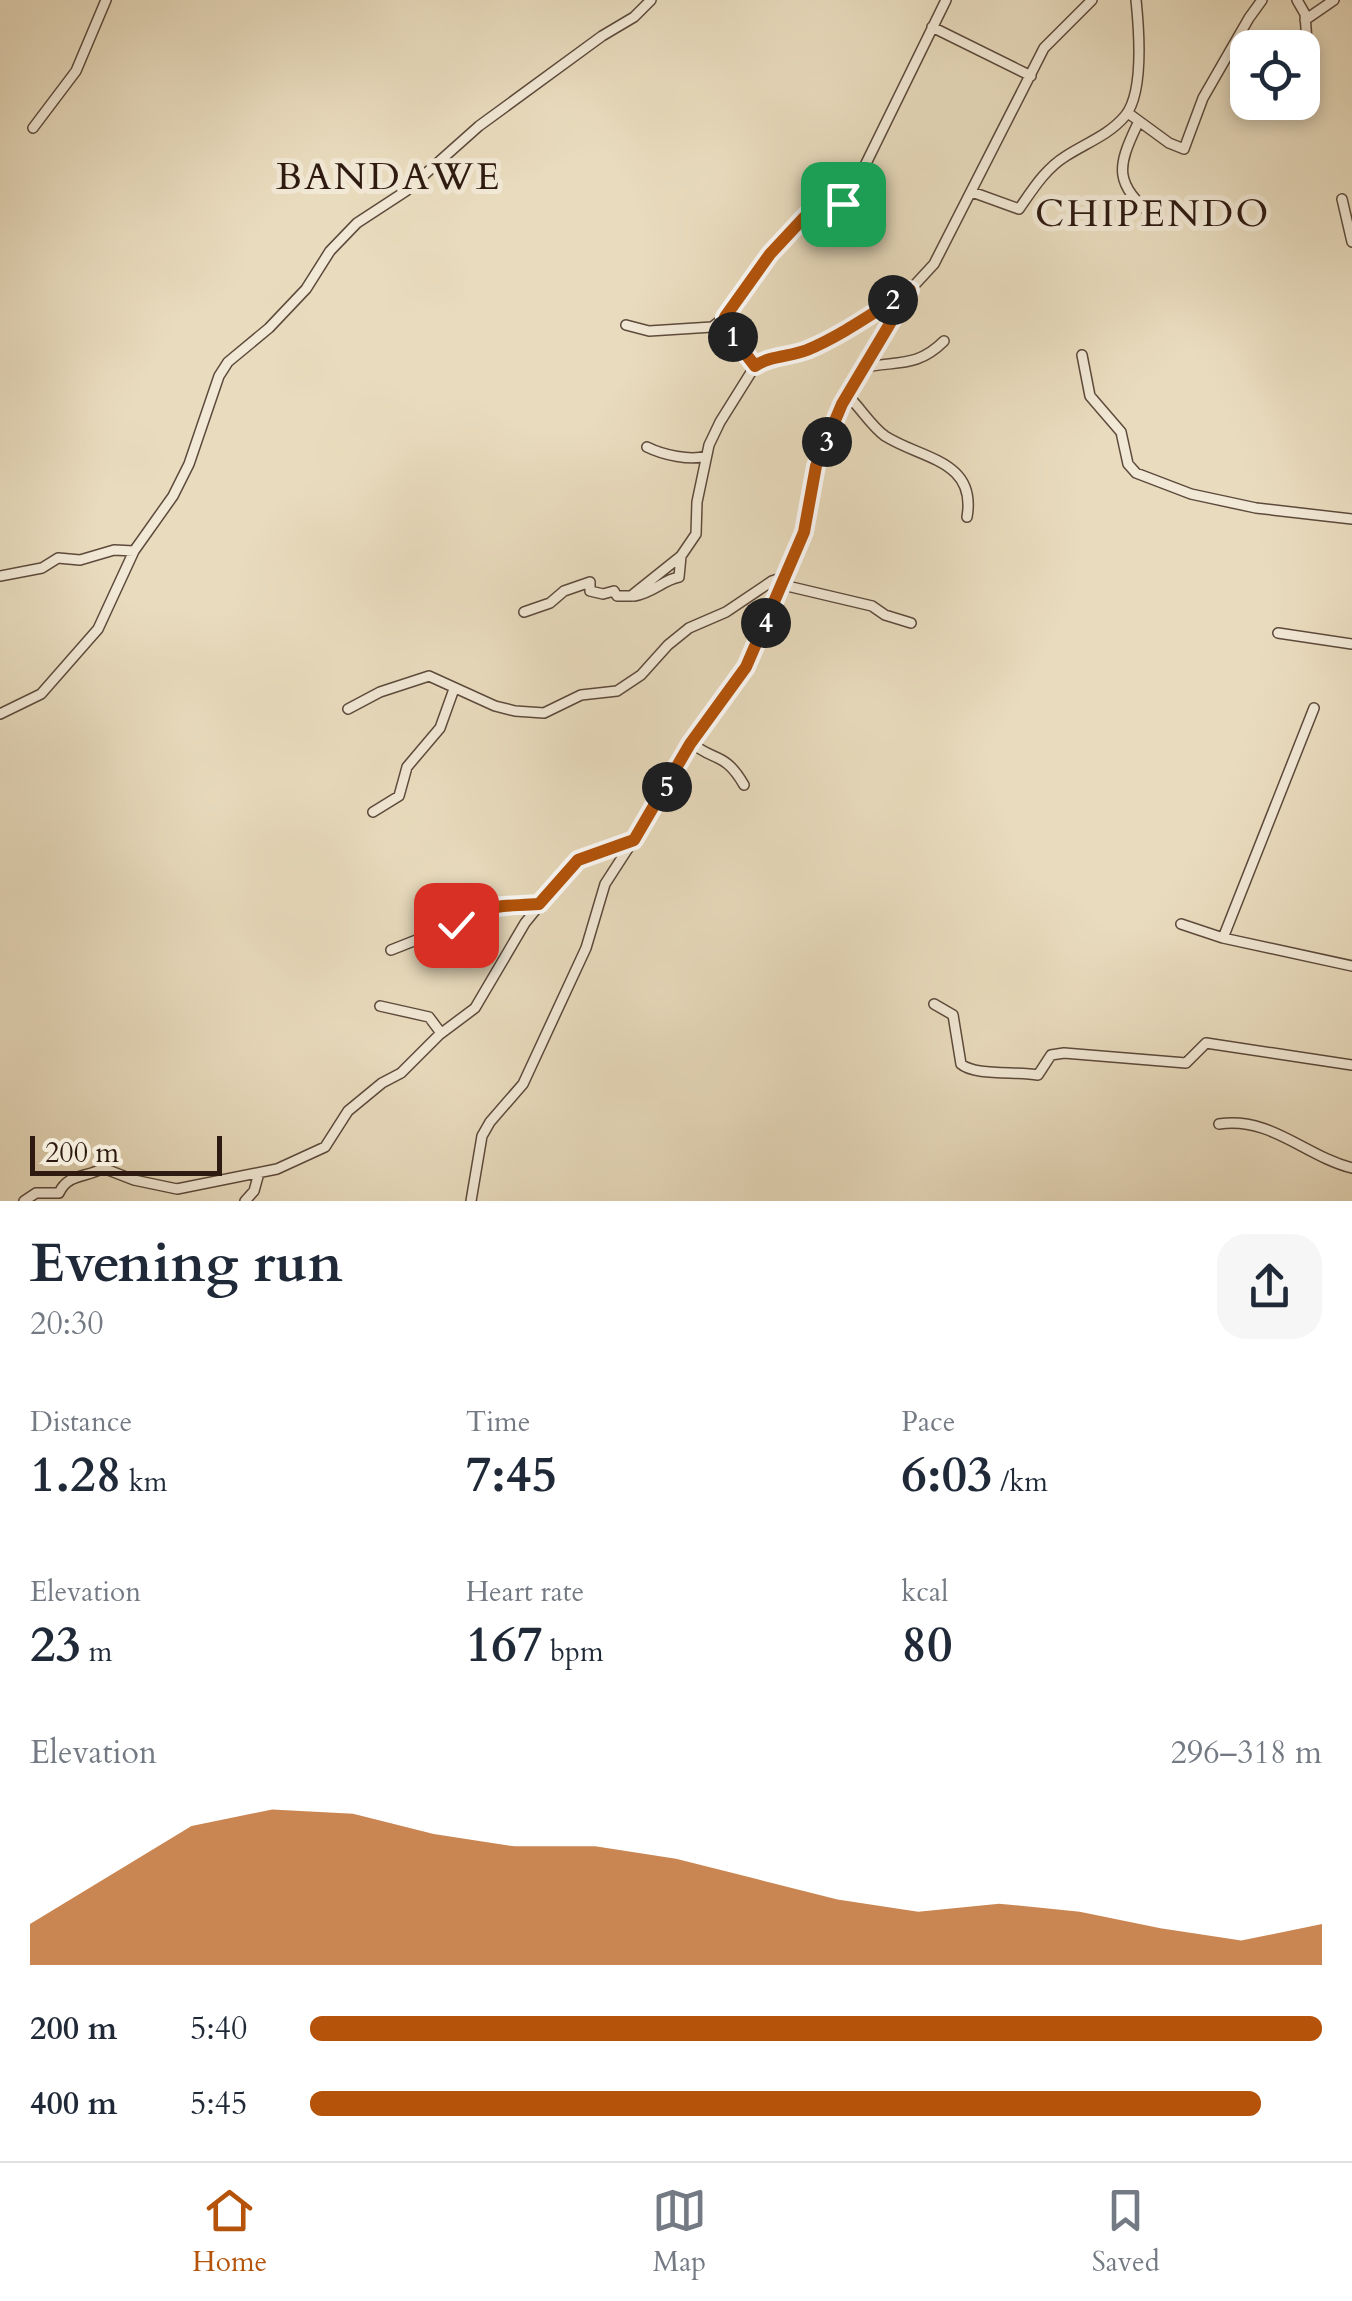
<!DOCTYPE html>
<meta charset="utf-8">
<style>
:root{--surface:#fff;--page:#f6f6f7;--text:#1f2937;--muted:#747a83;--line:#e0e1e3;--accent:#b45309}
body{margin:0;font-family:Cardo,serif;background:var(--page);color:var(--text);height:100vh;display:flex;flex-direction:column;font-size:38px;white-space:nowrap}
*{box-sizing:border-box;margin:0}
p{font-size:32px;color:var(--muted)}
.icon{flex:none;width:55px;height:55px;fill:none;stroke:currentColor;stroke-width:2;stroke-linecap:round;stroke-linejoin:round}
.map{position:relative;height:1201px;overflow:hidden}
.details{display:flex;flex-direction:column;background:var(--surface);flex:1}
.details>*{flex:none}
.controls{position:absolute;left:1230px;top:30px;display:grid;gap:20px}
.controls a{display:grid;place-items:center;width:90px;height:90px;border-radius:20px;background:var(--surface);box-shadow:0 5px 15px #0003;font-size:50px}
.scale{position:absolute;left:30px;bottom:25px;width:192px;box-sizing:border-box;padding-left:10px;border:5px solid #2e1a10;border-top:0;font-size:28px;line-height:35px;white-space:nowrap;color:#2e1a10;-webkit-text-stroke:8px #f1e8d5;paint-order:stroke}
.pin{position:absolute;display:grid;place-items:center;width:85px;height:85px;color:#fff;margin:-42px;border-radius:20px;box-shadow:0 5px 15px #0006}
.km{position:absolute;width:50px;height:50px;margin:-25px;border-radius:50%;background:#222;color:#fff;font-size:28px;line-height:50px;text-align:center}
.round{display:grid;place-items:center;flex:none;width:105px;height:105px;border-radius:30px;background:var(--page)}
.overview{display:flex;align-items:center;justify-content:space-between;height:170px;padding:0 30px}
h1{font-size:55px;font-weight:700;line-height:75px}
.metrics{display:grid;grid-template-columns:repeat(3,1fr);gap:15px;height:170px;padding:10px 30px}
.metrics div{display:grid;align-content:center}
.metrics b{font-size:50px;font-weight:700}
.metrics small{font-size:28px;font-weight:400}
.metrics p{font-size:28px}
.chart{height:280px;padding:20px 30px}
.chart p{display:flex;justify-content:space-between}
.chart svg{width:100%;height:180px;margin-top:10px;fill:var(--accent);opacity:.7}
ul{padding:0 30px;list-style:none;font-size:32px}
li{display:grid;grid-template-columns:160px 120px 1fr;align-items:center;height:75px}
li i{height:25px;border-radius:12px;background:var(--accent)}
.dock{display:flex;justify-content:space-around;align-items:center;height:140px;border-top:2px solid var(--line);background:var(--surface);font-size:28px;color:var(--muted)}
.dock a{display:grid;justify-items:center;gap:5px}
.dock .current{color:var(--accent)}
.map>svg:first-child{display:block}
</style>
<div class="map">
<svg width="1352" height="1201" viewBox="0 0 1352 1201">
<rect width="100%" height="100%" fill="#e9dcbe"/>
<filter id="stains"><feTurbulence type="fractalNoise" baseFrequency=".002" numOctaves="4"/><feColorMatrix values="0 0 0 0 .2 0 0 0 0 .09 0 0 0 0 .02 0 0 0 .5 -.17"/></filter>
<radialGradient id="worn" r=".72"><stop offset=".6" stop-color="#630" stop-opacity="0"/><stop offset="1" stop-color="#630" stop-opacity=".3"/></radialGradient>
<g fill="none" stroke-linecap="round" stroke-linejoin="round">
<g stroke="#5d4a3c" stroke-width="12">
<path id="minor" d="M 1297,0 L 1305,14 L 1308,56
M 1305,20 L 1334,0
M 932,27 L 1031,76
M 1128,113 L 1169,143 L 1184,149 L 1203,98 L 1249,18 L 1262,0
M 1138,123 C 1116,169 1114,183 1155,218
M 33,128 L 76,71 L 106,0
M 972,192 L 1019,209 C 1033,189 1045,169 1066,156 C 1086,143 1109,135 1125,116 C 1144,93 1139,29 1136,0
M 1342,199 L 1352,242
M 725,317 L 729,332 L 755,366
M 626,325 L 649,331 L 712,327 L 725,317 L 770,255 L 812,209 L 843,204 L 853,190 L 946,0
M 1082,355 L 1090,396 L 1121,432 L 1128,464 L 1136,473 L 1191,494 L 1256,508 L 1352,519
M 862,368 C 895,360 916,369 944,341
M 847,395 C 860,407 871,426 885,436 C 921,459 977,460 967,517
M 647,447 C 663,455 691,461 706,456
M 0,576 L 42,568 L 58,558 L 80,560 L 114,550 L 134,551
M 783,585 L 872,606 L 885,615 L 911,623
M 634,596 C 653,593 663,580 679,577 L 681,556
M 524,612 L 550,603 L 564,591 L 590,582 L 590,591 L 603,594 L 614,591 L 617,596 L 631,596 L 681,556 L 696,534 L 697,502 L 709,445 L 720,422 L 755,366 L 770,357 L 807,349 L 850,325 L 871,316 L 908,292
M 1278,633 L 1352,644
M 348,709 L 380,692 L 429,676 L 495,706 L 515,711 L 544,713 L 581,695 L 617,691 L 641,675 L 668,645 L 689,628 L 726,612 L 772,581 L 787,576
M 0,714 L 41,694 L 98,629 L 134,551 L 173,496 L 189,464 L 219,376 L 228,362 L 269,328 L 306,289 L 330,251 L 357,223 L 406,191 L 479,126 L 602,36 L 634,17 L 651,0
M 691,742 C 712,762 724,750 744,785
M 373,812 L 399,796 L 407,767 L 440,728 L 454,689
M 1181,924 L 1223,938 L 1352,966
M 1223,938 L 1314,708
M 391,950 L 424,937 L 442,934 L 482,908 L 539,904
M 934,1004 L 953,1015 L 961,1064 C 974,1076 1017,1071 1038,1075 L 1051,1055 L 1064,1053 L 1186,1063 L 1206,1043 L 1352,1065
M 380,1006 L 429,1017 L 441,1033
M 1219,1124 C 1270,1116 1305,1156 1352,1168
M 24,1201 L 36,1193 L 59,1193 C 68,1173 87,1178 103,1168 L 134,1180 L 177,1189 L 277,1169 L 325,1147 L 348,1111 L 382,1083 L 401,1073 L 439,1035 L 475,1008 L 525,923 L 573,864 L 633,840
M 245,1201 L 254,1191 L 259,1173
M 471,1201 L 482,1136 L 490,1122 L 523,1084 L 586,948 L 605,884 L 662,796 L 690,744 L 751,656 L 805,531 L 812,480 L 842,404 L 910,290 L 934,264 L 1044,48 L 1092,0"/>
</g>
<use href="#minor" stroke="#f1e8d5" stroke-width="9"/>
</g>
<g fill="none" stroke-linecap="round" stroke-linejoin="round">
<g stroke="#fff" stroke-width="20">
<path id="route" d="M 456,925 C 491,902 500,907 539,904 L 578,860 L 634,840 L 690,744 L 746,667 L 804,532 L 816,466 L 842,404 L 910,290 C 877,310 843,335 807,350 C 789,357 772,355 755,366 L 729,332 L 725,317 L 770,254 L 812,209 L 843,204"/>
</g>
<use href="#route" stroke="#b45309" stroke-width="12"/>
</g>
<g text-anchor="middle" dominant-baseline="central" stroke-width="10" stroke-linejoin="round" paint-order="stroke">
<g font-size="38" letter-spacing="2.5" fill="#2e1a10" stroke="#f1e8d5">
<text x="389" y="177">BANDAWE</text>
<text x="1153" y="214">CHIPENDO</text>
</g>
</g>
<rect width="100%" height="100%" filter="url(#stains)"/>
<rect width="100%" height="100%" fill="url(#worn)"/>
</svg>
<div class="controls">
<a><svg class="icon" aria-label="locate" viewBox="0 0 24 24"><circle cx="12" cy="12" r="6"/><path d="M12 2v4M12 18v4M2 12h4M18 12h4"/></svg></a>
</div>
<div class="scale">200 m</div>
<div class="pin" style="left:843px;top:204px;background:#1e9e55"><svg class="icon" aria-label="arrive" viewBox="0 0 24 24"><path d="M6 21V4h12l-3 4 3 4H6"/></svg></div>
<div class="pin" style="left:456px;top:925px;background:#d93025"><svg class="icon" aria-label="check" viewBox="0 0 24 24"><path d="M5 12l5 5 9-10"/></svg></div>
<b class="km" style="left:733px;top:337px">1</b>
<b class="km" style="left:893px;top:300px">2</b>
<b class="km" style="left:827px;top:442px">3</b>
<b class="km" style="left:766px;top:623px">4</b>
<b class="km" style="left:667px;top:787px">5</b>
</div>
<section class="details">
<div class="overview"><div><h1>Evening run</h1><p>20:30</p></div><a class="round"><svg class="icon" aria-label="share" viewBox="0 0 24 24"><path d="M12 15V3M7 8l5-5 5 5M5 13v7h14v-7"/></svg></a></div>
<div class="metrics">
<div><p>Distance</p><b>1.28<small> km</small></b></div>
<div><p>Time</p><b>7:45</b></div>
<div><p>Pace</p><b>6:03<small> /km</small></b></div>
</div>
<div class="metrics">
<div><p>Elevation</p><b>23<small> m</small></b></div>
<div><p>Heart rate</p><b>167<small> bpm</small></b></div>
<div><p>kcal</p><b>80</b></div>
</div>
<div class="chart"><p><span>Elevation</span>296–318 m</p>
<svg viewBox="0 0 160 44" preserveAspectRatio="none"><path d="M0 44V34L10 22L20 10L30 6L40 7L50 12L60 15L70 15L80 18L90 23L100 28L110 31L120 29L130 31L140 35L150 38L160 34V44z"/></svg>
</div>
<ul>
<li><b>200 m</b>5:40<i style="width:100%"></i></li>
<li><b>400 m</b>5:45<i style="width:94%"></i></li>
</ul>
</section>
<nav class="dock">
<a class="current"><svg class="icon" aria-label="home" viewBox="0 0 24 24"><path d="M3 11l9-7 9 7M6 9v11h12V9"/></svg>Home</a>
<a><svg class="icon" aria-label="map" viewBox="0 0 24 24"><path d="M3 6l6-2 6 2 6-2v14l-6 2-6-2-6 2zM9 4v14M15 6v14"/></svg>Map</a>
<a><svg class="icon" aria-label="saved" viewBox="0 0 24 24"><path d="M7 4h10v16l-5-4-5 4z"/></svg>Saved</a>
</nav>
